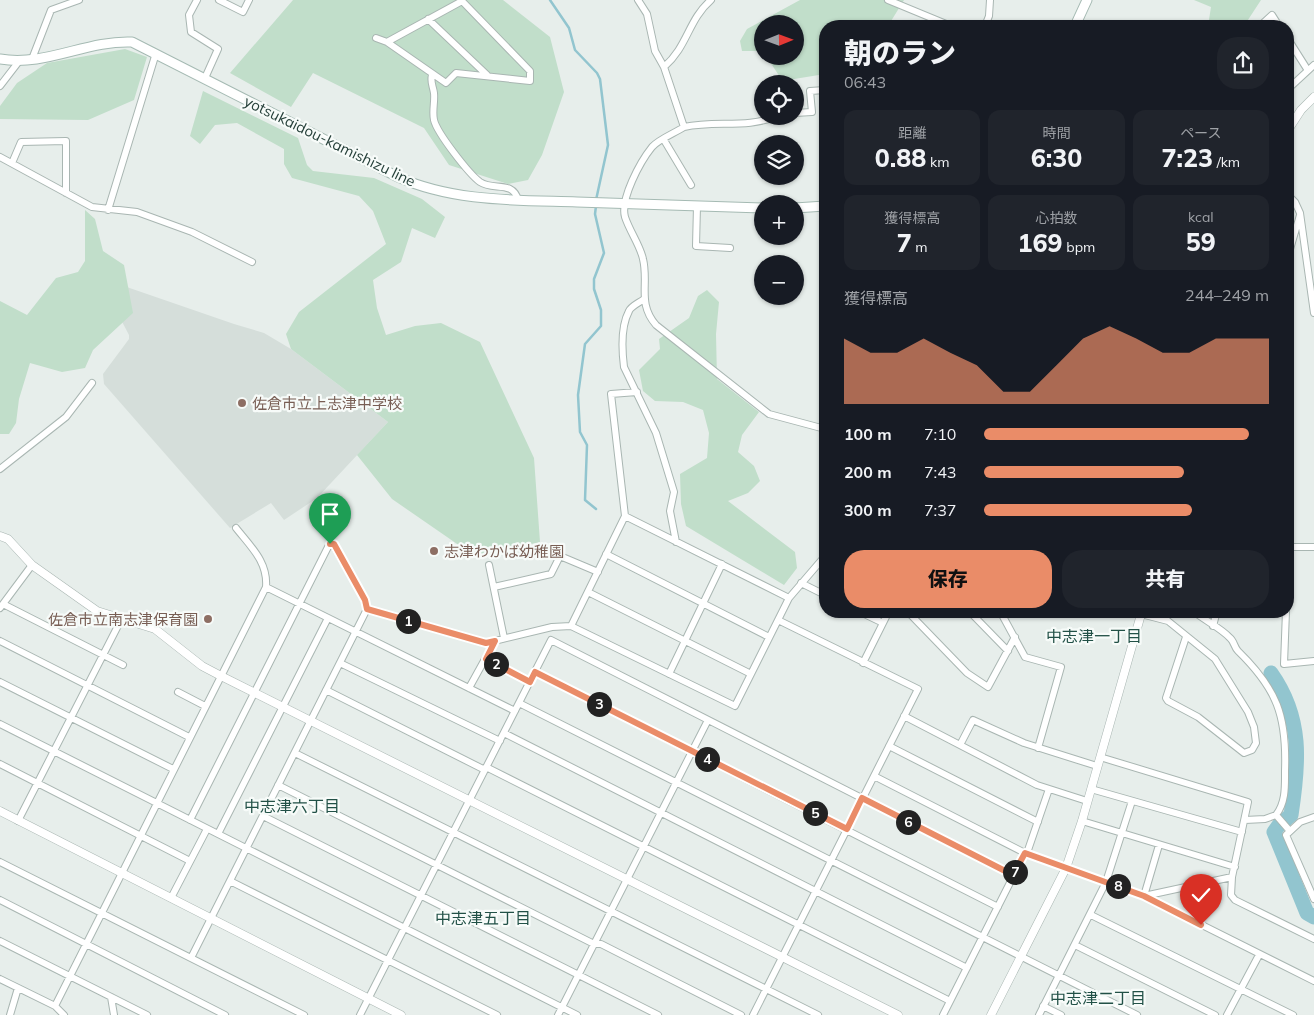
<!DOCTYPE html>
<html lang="ja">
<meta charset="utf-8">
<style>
:root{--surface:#171b24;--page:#20242c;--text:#f1f3f6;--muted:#9ea1a6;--accent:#ea8c68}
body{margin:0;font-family:Mulish,"Noto Sans JP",sans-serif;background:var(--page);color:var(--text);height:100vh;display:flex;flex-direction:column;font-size:19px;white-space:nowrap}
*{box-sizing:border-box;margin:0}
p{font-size:16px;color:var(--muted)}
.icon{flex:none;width:28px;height:28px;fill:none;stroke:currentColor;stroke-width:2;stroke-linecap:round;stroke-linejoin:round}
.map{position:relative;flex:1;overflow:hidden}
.details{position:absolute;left:819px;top:20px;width:475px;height:598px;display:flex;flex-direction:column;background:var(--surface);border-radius:20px;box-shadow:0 1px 4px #0004}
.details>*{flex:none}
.needle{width:32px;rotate:89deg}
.tools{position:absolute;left:754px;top:15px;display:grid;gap:10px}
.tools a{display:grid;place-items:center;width:50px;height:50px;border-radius:50%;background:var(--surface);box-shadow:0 1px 4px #0004;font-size:25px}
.pin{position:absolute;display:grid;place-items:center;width:42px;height:42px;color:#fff;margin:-51px -21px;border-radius:50% 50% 50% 0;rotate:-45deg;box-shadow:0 0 5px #0007}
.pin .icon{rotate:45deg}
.km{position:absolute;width:25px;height:25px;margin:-12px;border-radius:50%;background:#222;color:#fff;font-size:14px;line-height:25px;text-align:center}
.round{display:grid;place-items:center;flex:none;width:52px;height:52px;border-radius:20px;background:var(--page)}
.overview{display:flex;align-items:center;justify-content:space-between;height:85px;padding:0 25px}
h1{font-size:28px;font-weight:800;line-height:38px}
.figures{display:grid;grid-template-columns:repeat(3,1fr);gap:8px;height:85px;padding:5px 25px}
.figures div{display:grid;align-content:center;border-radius:12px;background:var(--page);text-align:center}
.figures b{font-size:25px;font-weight:800}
.figures small{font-size:14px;font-weight:400}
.figures p{font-size:14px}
.chart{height:140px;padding:10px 25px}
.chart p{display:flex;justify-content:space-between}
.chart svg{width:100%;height:90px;margin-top:5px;fill:var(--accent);opacity:.7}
.cta{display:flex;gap:10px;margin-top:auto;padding:10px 25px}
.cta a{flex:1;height:58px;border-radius:20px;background:var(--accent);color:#111;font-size:20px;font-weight:800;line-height:58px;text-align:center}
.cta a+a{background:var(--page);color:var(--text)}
ul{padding:0 25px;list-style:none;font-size:16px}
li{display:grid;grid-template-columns:80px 60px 1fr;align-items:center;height:38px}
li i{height:12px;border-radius:6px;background:var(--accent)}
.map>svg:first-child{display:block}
</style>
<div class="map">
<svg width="1314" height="1015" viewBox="0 0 1314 1015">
<rect width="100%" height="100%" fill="#e7eeeb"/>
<path fill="#d5deda" d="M 118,284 L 234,324 L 264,333 L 291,349 L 388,422 L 317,498 L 284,520 L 271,503 L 230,528 L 104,384 L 103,374 L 129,339 L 129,335 L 107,293 Z"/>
<path fill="#c1deca" d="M 293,0 L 503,0 L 550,37 L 564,92 L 542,155 L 528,180 L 508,184 L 449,165 L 424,128 L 313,73 L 291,107 L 230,73 Z
M 800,0 L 904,0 L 888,26 L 825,26 L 825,74 L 788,80 L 780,77 L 766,56 L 795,56 L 795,24 L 762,24 L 762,51 L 742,51 L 740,41 L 747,29 Z
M 1194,0 L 1261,0 L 1244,26 L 1208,26 L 1211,7 Z
M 125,49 L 147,57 L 134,100 L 88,120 L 0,119 L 0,106 L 17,83 L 47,63 Z
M 203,91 L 298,138 L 307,165 L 313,171 L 374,178 L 422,199 L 445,217 L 435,238 L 412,228 L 401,262 L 373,280 L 377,308 L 386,335 L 415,326 L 441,323 L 480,342 L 534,458 L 540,542 L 476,557 L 392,499 L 357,455 L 388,422 L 291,349 L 286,334 L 299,312 L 386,244 L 373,211 L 359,196 L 292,178 L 284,164 L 284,149 L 237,123 L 215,125 L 200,144 L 190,136 Z
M 85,210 L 95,219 L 103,251 L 124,265 L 133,313 L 93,350 L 85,368 L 62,372 L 30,363 L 19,399 L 16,423 L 9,434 L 0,434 L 0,301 L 27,315 L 56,278 L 78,272 L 85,261 Z
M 707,290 L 719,302 L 716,334 L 717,379 L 759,412 L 742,435 L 738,452 L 754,466 L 760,481 L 748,493 L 728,501 L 795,552 L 797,568 L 784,585 L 686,526 L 681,504 L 680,474 L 707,458 L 709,433 L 703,410 L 683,402 L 655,401 L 643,391 L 639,370 L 660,349 L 659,339 L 689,318 L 698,296 Z"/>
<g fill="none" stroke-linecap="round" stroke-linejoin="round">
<path stroke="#92c5cf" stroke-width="2.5" d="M 550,0 L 569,28 L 575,50 L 597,73 L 600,79 L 608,145 L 596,200
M 596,206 L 595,214 L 604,253 L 594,279 L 594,289 L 601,310 L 601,326 L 585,344 L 578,395 L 580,432 L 587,445 L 585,500 L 596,509"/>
<path stroke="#92c5cf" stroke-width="15" d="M 1271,673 C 1303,718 1299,763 1291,815 L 1279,825 L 1274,832 L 1307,913 L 1314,917"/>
<g stroke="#a9b6b2" stroke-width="8">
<path id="minor" d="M 197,0 L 189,15 L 191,32 L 218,49 L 205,78
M 219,0 L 243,12 L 249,0
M 638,0 L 647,14 L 655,51 L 664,67 L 684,127 C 675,133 659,139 652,147 C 640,162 620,199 625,217 C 630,232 640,245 643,259 C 649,284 637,303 656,325 L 769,414 L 825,429
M 888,0 L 951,26
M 428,19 L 487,75
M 985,26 L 989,16 L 990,0
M 1260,26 L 1272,15 L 1279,26
M 376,38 L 387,42 L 462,1 L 530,71 L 530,81 L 456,73 L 446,83 L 387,42
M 1288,39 L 1307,69
M 32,59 L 51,10 L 79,0
M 664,67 C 688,46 688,20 711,0
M 432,75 C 430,82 433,86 434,93 C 435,102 432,111 434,120 C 437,133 469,174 480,182 C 493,191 513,180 518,200
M 0,86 L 20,60
M 1288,89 L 1314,65
M 795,113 L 812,112 L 810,91 L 825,90
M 684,127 C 717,120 746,129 777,116
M 664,140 L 691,185
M 0,157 L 92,207 L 137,212 L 192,232 L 252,262
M 12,163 L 21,142 L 66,141 L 66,193
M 1288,195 L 1295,202 L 1300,213 L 1314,313
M 697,206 L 696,246 L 730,248
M 108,210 L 156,53
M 1288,256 L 1300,215
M 644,299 C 639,303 631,306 629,311 C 621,326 622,351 624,367 L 656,433 L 674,492 L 670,511 L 676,542
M 0,469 L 66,417 L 92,383
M 625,516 L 611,394 L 637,392
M 606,554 L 769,637
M 1288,555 L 1288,547 L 1314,547
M 489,565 L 504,638
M 801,583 L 825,595
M 266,587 L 515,711
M 494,587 L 551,574 L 560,556 L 598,572
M 588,592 L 751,674
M 3,604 L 123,665
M 0,608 L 32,565
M 367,609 L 486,643 L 552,627 L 571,626 L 735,706 L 789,598 L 825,556
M 858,611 L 883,623
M 907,611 L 967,673 L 988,687 L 1015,637
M 969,611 L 1008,651
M 1000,611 L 1025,657 L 1061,667 L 1038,748
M 1193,611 C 1204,620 1221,628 1230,638 C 1234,641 1234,647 1238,651 C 1277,689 1287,716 1285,771 C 1285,786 1286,802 1276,815
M 1286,611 L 1284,664 L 1314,661
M 1141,614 L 1168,621 L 1215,659 L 1248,712 L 1254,727 L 1256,743 L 1252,750 L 1244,753 L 1198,717 L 1168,701 L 1166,698 L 1186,637
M 571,626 L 625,516 L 789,598
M 1213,626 L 1217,611
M 0,641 L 189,737
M 486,659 L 530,682
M 340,663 L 500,741
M 863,663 L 889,611
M 535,672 L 998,907
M 669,674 L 722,564
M 0,682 L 173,769
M 469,688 L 495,641
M 326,690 L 485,770
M 178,692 L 205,706
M 519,703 L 1137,1015
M 904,716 L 1037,785 L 1087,801
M 0,724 L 577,1015
M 504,733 L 967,968
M 960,745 L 973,720 L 1024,743 L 1097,766
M 889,746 L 1038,822
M 295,753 L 818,1015
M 1100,757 L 1248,802 L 1232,877 L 1144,896 L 1159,845
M 0,764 L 190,861
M 486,767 L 950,1001
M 874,776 L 1025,853 L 1144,896 L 1314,981
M 278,785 L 594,944 L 601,944 L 741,1015
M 1091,789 L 1242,832
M 263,816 L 658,1015
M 1314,817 L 1300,822 L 1286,835 L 1314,899
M 190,820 L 329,545 L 333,544 L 365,600 L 367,609 L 191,958
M 1245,820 L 1265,819 L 1276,815 L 1289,830
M 18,821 L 122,618
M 1082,821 L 1235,867
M 218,834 L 328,618
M 1027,853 L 1049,789
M 0,862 L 304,1015
M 1232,877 L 1231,895 L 1235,900 L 1314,939
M 230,881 L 497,1015
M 171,898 L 207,829
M 0,900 L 225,1015
M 1091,915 L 1293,1015
M 0,941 L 147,1015
M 1075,945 L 1215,1015
M 0,979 L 55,1006 L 64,1015
M 111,997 L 114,1015
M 55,1006 L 266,587 C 268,562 251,547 236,528
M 1043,1006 L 1061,1015
M 10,1015 L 18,988
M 360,1015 L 551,640 L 1013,875
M 558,1015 L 708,720
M 753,1015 L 918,689 L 778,620
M 943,1015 L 1025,853
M 1039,1015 L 1106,882 L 1132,801
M 1227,1015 L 1259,955"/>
</g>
<g stroke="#a9b6b2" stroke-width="9">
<path id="tertiary" d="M 1288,130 L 1301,110 L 1314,97
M 0,536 L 8,539 L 32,565 L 97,611 L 155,629 L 202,666 L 221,676 L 898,1015
M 0,811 L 401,1015
M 991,1015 L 1066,868 L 1082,821 L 1142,611"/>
</g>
<g stroke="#a5bab3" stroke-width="11">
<path id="secondary" d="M 1075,26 L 1087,0
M 0,59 C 45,67 87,40 132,42 L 398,177 C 453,202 517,200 577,202 C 639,204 701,206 762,208
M 795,208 L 825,206"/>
</g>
<use href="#minor" stroke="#fff" stroke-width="6"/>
<use href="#tertiary" stroke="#fff" stroke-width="8"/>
<use href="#secondary" stroke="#fff" stroke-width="9"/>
</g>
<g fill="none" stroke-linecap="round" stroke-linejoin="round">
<g stroke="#fff" stroke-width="10">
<path id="route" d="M 330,544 L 334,544 L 365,600 L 367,609 L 486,643 L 495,641 L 486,659 L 530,682 L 535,672 L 847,829 L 862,798 L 1013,875 L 1025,853 L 1144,896 L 1201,925"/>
</g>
<use href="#route" stroke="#ea8c68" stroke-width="6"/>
</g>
<g fill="#8d6e63" stroke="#f7fbf9" stroke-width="2">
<circle cx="242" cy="403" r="5"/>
<circle cx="434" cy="551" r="5"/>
<circle cx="208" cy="619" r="5"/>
</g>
<g text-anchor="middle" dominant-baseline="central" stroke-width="4.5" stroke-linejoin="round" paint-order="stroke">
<g font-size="15" fill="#26403a" stroke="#f7fbf9">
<text transform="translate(330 141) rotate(26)">yotsukaidou-kamishizu line</text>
</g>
<g font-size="15" fill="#785e54" stroke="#f7fbf9" text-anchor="start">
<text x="252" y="403">佐倉市立上志津中学校</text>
<text x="444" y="551">志津わかば幼稚園</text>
<text x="198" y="619" text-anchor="end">佐倉市立南志津保育園</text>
</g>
<g font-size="16" fill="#225147" stroke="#f7fbf9">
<text x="1094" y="636">中志津一丁目</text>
<text x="292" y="806">中志津六丁目</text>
<text x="483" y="918">中志津五丁目</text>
<text x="1098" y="998">中志津二丁目</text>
</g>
</g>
</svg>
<div class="tools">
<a><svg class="needle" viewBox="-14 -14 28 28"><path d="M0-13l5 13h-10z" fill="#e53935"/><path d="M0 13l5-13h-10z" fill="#9ea1a6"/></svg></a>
<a><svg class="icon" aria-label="locate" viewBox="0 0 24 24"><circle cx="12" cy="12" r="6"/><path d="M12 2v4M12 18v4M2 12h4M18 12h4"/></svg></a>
<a><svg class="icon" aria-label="layers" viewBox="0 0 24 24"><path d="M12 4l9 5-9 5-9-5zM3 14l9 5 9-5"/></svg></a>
<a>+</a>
<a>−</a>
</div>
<div class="pin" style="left:330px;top:544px;background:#1e9e55"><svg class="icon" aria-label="arrive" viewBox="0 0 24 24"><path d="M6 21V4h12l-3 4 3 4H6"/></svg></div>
<div class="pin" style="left:1201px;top:925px;background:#d93025"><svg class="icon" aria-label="check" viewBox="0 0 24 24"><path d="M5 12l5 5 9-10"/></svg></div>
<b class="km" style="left:408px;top:621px">1</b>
<b class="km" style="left:496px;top:664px">2</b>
<b class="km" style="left:599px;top:704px">3</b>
<b class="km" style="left:707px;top:759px">4</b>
<b class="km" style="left:815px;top:813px">5</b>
<b class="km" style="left:908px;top:822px">6</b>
<b class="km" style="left:1015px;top:872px">7</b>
<b class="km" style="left:1118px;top:886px">8</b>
<section class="details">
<div class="overview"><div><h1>朝のラン</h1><p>06:43</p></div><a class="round"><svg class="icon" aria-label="share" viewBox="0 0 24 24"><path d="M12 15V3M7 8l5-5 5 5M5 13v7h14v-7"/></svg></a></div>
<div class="figures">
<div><p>距離</p><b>0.88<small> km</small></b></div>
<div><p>時間</p><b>6:30</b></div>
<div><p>ペース</p><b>7:23<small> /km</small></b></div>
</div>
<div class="figures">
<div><p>獲得標高</p><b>7<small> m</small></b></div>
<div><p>心拍数</p><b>169<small> bpm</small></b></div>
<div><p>kcal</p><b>59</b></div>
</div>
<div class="chart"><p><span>獲得標高</span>244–249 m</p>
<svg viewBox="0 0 160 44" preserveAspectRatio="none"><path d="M0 44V12L10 19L20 19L30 12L40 19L50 25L60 38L70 38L80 25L90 12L100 6L110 12L120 19L130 19L140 12L150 12L160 12V44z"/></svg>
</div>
<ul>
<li><b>100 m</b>7:10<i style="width:93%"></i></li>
<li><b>200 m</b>7:43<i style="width:70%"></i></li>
<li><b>300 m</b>7:37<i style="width:73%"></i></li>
</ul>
<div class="cta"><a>保存</a><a>共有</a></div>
</section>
</div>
